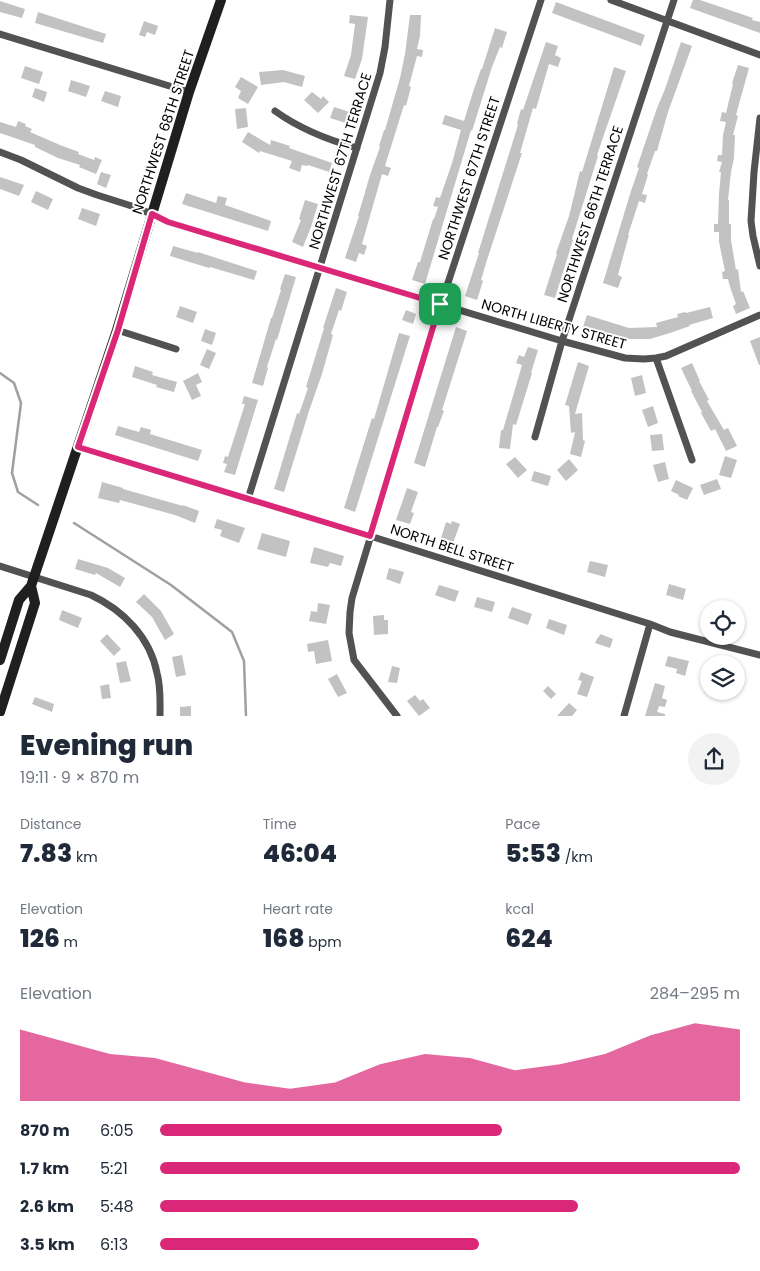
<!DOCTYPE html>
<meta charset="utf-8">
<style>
:root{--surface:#fff;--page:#f2f2f3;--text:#1f2937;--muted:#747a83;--accent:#db2777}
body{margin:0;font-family:Poppins,sans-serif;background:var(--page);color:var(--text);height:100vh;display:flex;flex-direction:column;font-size:19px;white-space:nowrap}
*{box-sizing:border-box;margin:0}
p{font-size:16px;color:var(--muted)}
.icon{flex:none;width:28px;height:28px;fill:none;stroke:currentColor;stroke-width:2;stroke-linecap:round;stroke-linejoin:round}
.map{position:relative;height:716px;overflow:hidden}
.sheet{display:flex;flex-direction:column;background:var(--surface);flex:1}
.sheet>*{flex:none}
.controls{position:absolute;left:700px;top:600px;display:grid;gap:10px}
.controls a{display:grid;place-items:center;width:45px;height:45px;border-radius:50%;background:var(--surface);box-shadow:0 1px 4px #0004;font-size:25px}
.pin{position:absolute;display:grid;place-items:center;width:42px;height:42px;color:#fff;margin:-21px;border-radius:10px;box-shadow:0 2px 8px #0006}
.round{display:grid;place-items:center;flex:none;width:52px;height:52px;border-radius:26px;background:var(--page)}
.summary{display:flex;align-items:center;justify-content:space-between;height:85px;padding:0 20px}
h1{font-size:28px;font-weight:800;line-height:38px}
.stats{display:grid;grid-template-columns:repeat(3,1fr);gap:8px;height:85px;padding:5px 20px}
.stats div{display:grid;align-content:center}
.stats b{font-size:25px;font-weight:800}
.stats small{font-size:14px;font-weight:400}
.stats p{font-size:14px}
.chart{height:140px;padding:10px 20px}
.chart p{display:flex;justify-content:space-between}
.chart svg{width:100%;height:90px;margin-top:5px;fill:var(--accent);opacity:.7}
ul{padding:0 20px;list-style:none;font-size:16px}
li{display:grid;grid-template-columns:80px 60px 1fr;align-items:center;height:38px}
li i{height:12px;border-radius:6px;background:var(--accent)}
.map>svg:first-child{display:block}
</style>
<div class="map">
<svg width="760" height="716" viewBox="0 0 760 716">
<rect width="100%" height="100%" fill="#fff"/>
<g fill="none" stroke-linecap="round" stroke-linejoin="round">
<path stroke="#a0a0a0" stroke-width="2.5" d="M 0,373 L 14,383 L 21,403 L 12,473 L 18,492 L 38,505
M 74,523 L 171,585 L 232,632 L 244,661 L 246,716"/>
</g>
<path fill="#c2c2c2" d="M 693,0 L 700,0 L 753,18 L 752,20 L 760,22 L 760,33 L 690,8 Z
M 0,1 L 25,9 L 22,18 L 0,12 Z
M 556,2 L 645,35 L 641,46 L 552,13 Z
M 38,12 L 106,34 L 103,43 L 35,23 Z
M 350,15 L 368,17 L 362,59 L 355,79 L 344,76 L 351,55 L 355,24 L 349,23 Z
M 410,15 L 421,15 L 420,36 L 417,49 L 423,50 L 422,57 L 417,56 L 409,86 L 411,87 L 406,106 L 404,105 L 385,166 L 391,168 L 388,176 L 382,174 L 362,244 L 367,246 L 364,255 L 359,253 L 356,262 L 345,258 L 359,216 L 358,216 L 370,175 L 380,147 L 379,146 L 384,130 L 385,130 L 400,78 L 405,54 Z
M 144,21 L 158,26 L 155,35 L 147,32 L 145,37 L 139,35 Z
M 495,28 L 507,32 L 502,48 L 500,47 L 492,67 L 472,131 L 471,130 L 425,284 L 412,280 L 418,262 L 420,262 L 433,219 L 434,219 L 438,207 L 433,206 L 436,197 L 440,198 L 452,163 L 461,130 L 442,124 L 445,115 L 464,121 L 473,92 L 481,69 L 482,69 Z
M 546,42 L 558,46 L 555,55 L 561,58 L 558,67 L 549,64 L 536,109 L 533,108 L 520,153 L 522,153 L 487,260 L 481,280 L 483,281 L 477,300 L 465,296 L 479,253 L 478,253 L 518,125 L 517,124 L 521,109 L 523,110 Z
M 681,42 L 692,46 L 668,112 L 657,151 L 655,151 L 647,174 L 648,175 L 642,194 L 647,195 L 645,203 L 639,201 L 628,235 L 629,235 L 618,275 L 622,277 L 618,288 L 603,283 L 631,191 L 639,168 L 637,167 L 657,108 L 665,89 Z
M 738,65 L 749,68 L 736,115 L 738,116 L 733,135 L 735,135 L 734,158 L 731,172 L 728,200 L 729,200 L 729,224 L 731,224 L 731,240 L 736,270 L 738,269 L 741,292 L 743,291 L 750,308 L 736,314 L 733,306 L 736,304 L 730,287 L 728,279 L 723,279 L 722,272 L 725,271 L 719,242 L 719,232 L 714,232 L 714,224 L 718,224 L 719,194 L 721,172 L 719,172 L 722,162 L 717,161 L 718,155 L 722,155 L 723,135 L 726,122 L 720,121 L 722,112 L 726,113 L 733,84 L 732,83 Z
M 25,66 L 43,72 L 39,84 L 21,78 Z
M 614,67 L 626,71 L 597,155 L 598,156 L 572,239 L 573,240 L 555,298 L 544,295 L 557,254 L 556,253 L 569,216 L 580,171 L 582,172 Z
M 283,70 L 305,76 L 302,87 L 284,82 L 261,85 L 259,72 Z
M 241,77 L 258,87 L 248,104 L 238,98 L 241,91 L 235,87 Z
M 71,80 L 90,86 L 86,97 L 68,91 Z
M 35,88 L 47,92 L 44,102 L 32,97 Z
M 105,91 L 121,96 L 118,107 L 101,101 Z
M 312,92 L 321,99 L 323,96 L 329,102 L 318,113 L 304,100 Z
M 334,107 L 353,113 L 349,124 L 330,118 Z
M 246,108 L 248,127 L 237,129 L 235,109 Z
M 18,121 L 26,124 L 25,126 L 32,129 L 30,132 L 60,145 L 79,152 L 78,154 L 94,160 L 95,157 L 102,160 L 96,174 L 79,167 L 80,165 L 58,158 L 35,147 L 35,145 L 0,133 L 0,122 L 16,127 Z
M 248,132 L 270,145 L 271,140 L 290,146 L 289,148 L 332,163 L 329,172 L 308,165 L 307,166 L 302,165 L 300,172 L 289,168 L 292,161 L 260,151 L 259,153 L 242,142 Z
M 101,172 L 111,175 L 106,188 L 97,184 Z
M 0,177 L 24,185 L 19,196 L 0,189 Z
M 36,191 L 53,199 L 48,210 L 31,202 Z
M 186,193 L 216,203 L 218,196 L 227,198 L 225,205 L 271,221 L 268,231 L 182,204 Z
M 305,200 L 318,204 L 311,227 L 303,247 L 292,242 L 301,220 L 299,219 Z
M 82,208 L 100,214 L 96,226 L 78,219 Z
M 173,246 L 198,253 L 198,252 L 257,271 L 254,280 L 210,267 L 209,268 L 170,256 Z
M 285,274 L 296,277 L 277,340 L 276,339 L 267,367 L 268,368 L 263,386 L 252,383 L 271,318 L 272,318 L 281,290 L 280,289 Z
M 336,288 L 347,292 L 341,311 L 339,310 L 331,334 L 333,335 L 322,374 L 309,411 L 284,492 L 274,489 L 297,413 L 299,414 L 308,388 L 306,387 L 324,328 L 323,328 Z
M 180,306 L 197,312 L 193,323 L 176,317 Z
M 710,307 L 713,318 L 689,325 L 690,326 L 670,333 L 650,339 L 625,339 L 583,327 L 587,315 L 629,328 L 657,327 L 656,323 L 678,317 L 677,314 L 685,312 L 686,313 Z
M 406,310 L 416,314 L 413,324 L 402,320 Z
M 456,327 L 467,331 L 442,410 L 444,411 L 438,427 L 437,427 L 425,467 L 414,463 Z
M 205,329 L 216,333 L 212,345 L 201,341 Z
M 399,333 L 410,336 L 355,512 L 344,508 L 366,437 L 372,418 L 374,419 Z
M 760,337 L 760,365 L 759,365 L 750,341 Z
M 528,347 L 538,350 L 531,373 L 532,373 L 516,425 L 513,424 L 510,449 L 499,448 L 501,430 L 503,430 L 522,365 L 516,363 L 519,355 L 524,357 Z
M 207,349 L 216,353 L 209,369 L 200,365 Z
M 578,362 L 589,366 L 575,414 L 582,413 L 583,440 L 585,441 L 581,457 L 570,454 L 575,432 L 571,433 L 569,406 L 565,405 Z
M 692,363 L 700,381 L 699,381 L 709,400 L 707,401 L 724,430 L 728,428 L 737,446 L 726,451 L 715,429 L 711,431 L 701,413 L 702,412 L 691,391 L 692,391 L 681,368 Z
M 135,366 L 153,372 L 152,375 L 177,382 L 174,392 L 156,387 L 157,385 L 132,377 Z
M 198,373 L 202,382 L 196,385 L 201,396 L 192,400 L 183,381 Z
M 642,375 L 646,393 L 635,396 L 631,378 Z
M 244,396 L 258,400 L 235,475 L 224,472 L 227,464 L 223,463 L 225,456 L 228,457 L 245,404 L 242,404 Z
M 653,406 L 658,423 L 648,427 L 642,410 Z
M 118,426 L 139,432 L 141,427 L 151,430 L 150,434 L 202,450 L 198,461 L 115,435 Z
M 662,434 L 664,450 L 652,451 L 650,435 Z
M 725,456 L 737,460 L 731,478 L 719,475 Z
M 515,457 L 527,470 L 518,478 L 506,464 Z
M 569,459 L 578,470 L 566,481 L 557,470 Z
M 665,462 L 669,479 L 658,482 L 653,465 Z
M 534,471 L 551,476 L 548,486 L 531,481 Z
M 717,479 L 721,489 L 704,495 L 700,485 Z
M 676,480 L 693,488 L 687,500 L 678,496 L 679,495 L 671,491 Z
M 102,482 L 123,488 L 123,489 L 183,506 L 183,505 L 199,511 L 195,523 L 175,515 L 120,500 L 119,503 L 98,498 Z
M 407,488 L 418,492 L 411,512 L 414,513 L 410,524 L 396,520 Z
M 217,519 L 245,528 L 239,543 L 220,536 L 222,530 L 214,528 Z
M 452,521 L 460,524 L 453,543 L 441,538 L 446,522 L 451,524 Z
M 262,533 L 290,541 L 286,557 L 257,549 Z
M 314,547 L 344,556 L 341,566 L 330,563 L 328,567 L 310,563 Z
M 78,559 L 108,568 L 125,578 L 120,587 L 96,573 L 95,575 L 75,569 Z
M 590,561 L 608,565 L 605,577 L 587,572 Z
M 389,568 L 404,572 L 400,584 L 386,579 Z
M 669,584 L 686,589 L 683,600 L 666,595 Z
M 439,585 L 459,591 L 455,602 L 435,595 Z
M 144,594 L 161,611 L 174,634 L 165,640 L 152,617 L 136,602 Z
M 477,597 L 495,602 L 492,612 L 474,607 Z
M 318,603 L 330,605 L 326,624 L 309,621 L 311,611 L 317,612 Z
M 512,607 L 532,614 L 528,625 L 508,618 Z
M 62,610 L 82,618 L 78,628 L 59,620 Z
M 384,615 L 384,620 L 388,620 L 388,634 L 374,635 L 373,616 Z
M 549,619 L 567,625 L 564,635 L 546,628 Z
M 107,634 L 121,649 L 114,656 L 100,641 Z
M 600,634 L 613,639 L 610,648 L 595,643 L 598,637 L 599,637 Z
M 328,640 L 332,661 L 316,664 L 314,651 L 308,652 L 307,644 Z
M 182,655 L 186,675 L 176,677 L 172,657 Z
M 668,656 L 689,661 L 685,676 L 676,673 L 677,669 L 665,666 Z
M 126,661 L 131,681 L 120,683 L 116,663 Z
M 392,666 L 400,668 L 397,683 L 388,682 Z
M 581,672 L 594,677 L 587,697 L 577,694 L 582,681 L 578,680 Z
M 337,674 L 347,693 L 338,697 L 328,679 Z
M 655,683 L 665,686 L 662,698 L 667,700 L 665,707 L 659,706 L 657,712 L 665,714 L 665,716 L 645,716 Z
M 109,684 L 111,698 L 102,699 L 100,686 Z
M 548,686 L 556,694 L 551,699 L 543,691 Z
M 415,695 L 420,701 L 423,699 L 430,708 L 419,716 L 407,701 Z
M 35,697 L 54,704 L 52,712 L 32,704 Z
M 569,703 L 577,710 L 572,716 L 557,716 Z
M 191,706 L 191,716 L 180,716 L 180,707 Z"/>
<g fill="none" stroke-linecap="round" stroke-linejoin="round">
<path stroke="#525252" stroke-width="7" d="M 611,0 L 760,55
M 0,34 L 189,92
M 275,111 C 300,129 328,140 357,148
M 760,118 L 754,172 L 751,221 L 753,236 L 760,266
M 0,152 L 21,160 L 78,188 L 97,195 L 138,208 L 168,222 L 562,341 L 625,358 L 644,359 L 656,358 L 666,356 L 760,315
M 117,330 L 176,349
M 656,358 L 692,460
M 535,437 L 562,341 L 674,0
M 78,447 L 370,536 L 650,624 L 670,632 L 760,655
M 248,499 L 380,73 L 385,47 L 390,0
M 0,566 L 91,595 C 123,610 150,637 157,673 C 161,687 160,702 160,716
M 397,716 L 354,660 L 349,633 L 350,612 L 352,598 L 441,304 L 541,0
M 624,716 L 650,624"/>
<path stroke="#1f1f1f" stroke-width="10" d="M 0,660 L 19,600 L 31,586
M 0,712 L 35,603 L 31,586 L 34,577 L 117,330 L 189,92 L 221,0"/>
</g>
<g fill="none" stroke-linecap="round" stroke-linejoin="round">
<g stroke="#fff" stroke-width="10">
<path id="route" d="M 152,214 L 168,222 L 440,304 L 370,536 L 78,447 L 118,330 Z"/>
</g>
<use href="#route" stroke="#db2777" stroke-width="6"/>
</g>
<g text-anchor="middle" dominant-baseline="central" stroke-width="4" stroke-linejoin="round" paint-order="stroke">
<g font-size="14" fill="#000" stroke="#fff">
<text transform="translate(163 132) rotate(-72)">NORTHWEST 68TH STREET</text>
<text transform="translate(340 161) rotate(-73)">NORTHWEST 67TH TERRACE</text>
<text transform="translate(469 178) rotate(-72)">NORTHWEST 67TH STREET</text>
<text transform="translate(590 214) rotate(-72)">NORTHWEST 66TH TERRACE</text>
<text transform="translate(554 324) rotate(16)">NORTH LIBERTY STREET</text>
<text transform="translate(452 548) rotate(18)">NORTH BELL STREET</text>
</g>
</g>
</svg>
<div class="controls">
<a><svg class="icon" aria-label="locate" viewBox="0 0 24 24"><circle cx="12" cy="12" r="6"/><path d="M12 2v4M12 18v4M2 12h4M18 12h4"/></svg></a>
<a><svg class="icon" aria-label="layers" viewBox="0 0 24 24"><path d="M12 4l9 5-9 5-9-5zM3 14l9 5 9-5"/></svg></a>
</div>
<div class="pin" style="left:440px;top:304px;background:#1e9e55"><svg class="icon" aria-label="arrive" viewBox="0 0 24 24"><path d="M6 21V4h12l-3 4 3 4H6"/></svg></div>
</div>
<section class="sheet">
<div class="summary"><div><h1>Evening run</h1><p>19:11 · 9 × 870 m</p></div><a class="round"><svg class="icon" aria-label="share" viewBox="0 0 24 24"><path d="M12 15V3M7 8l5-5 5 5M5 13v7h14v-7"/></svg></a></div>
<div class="stats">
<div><p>Distance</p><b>7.83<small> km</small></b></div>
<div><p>Time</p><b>46:04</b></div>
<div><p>Pace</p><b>5:53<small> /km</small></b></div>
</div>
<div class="stats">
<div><p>Elevation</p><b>126<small> m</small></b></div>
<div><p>Heart rate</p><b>168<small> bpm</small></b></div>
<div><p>kcal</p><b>624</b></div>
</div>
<div class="chart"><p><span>Elevation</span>284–295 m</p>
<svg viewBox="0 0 160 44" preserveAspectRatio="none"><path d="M0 44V9L10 15L20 21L30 23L40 29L50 35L60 38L70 35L80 26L90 21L100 23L110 29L120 26L130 21L140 12L150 6L160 9V44z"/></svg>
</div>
<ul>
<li><b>870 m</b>6:05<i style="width:59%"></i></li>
<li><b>1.7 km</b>5:21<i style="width:100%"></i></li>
<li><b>2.6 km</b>5:48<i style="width:72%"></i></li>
<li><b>3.5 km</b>6:13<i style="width:55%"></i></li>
</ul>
</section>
